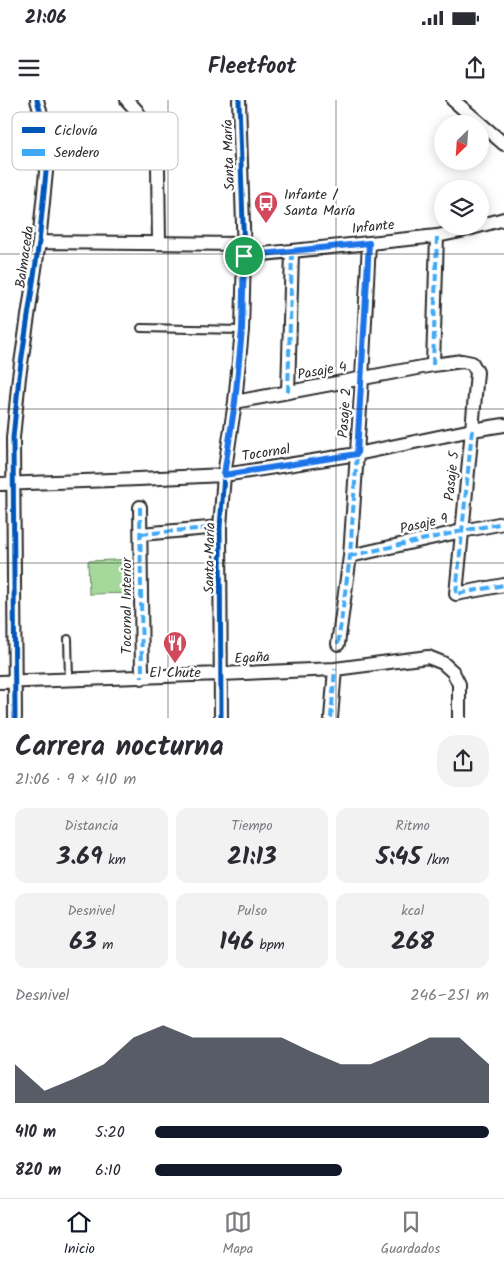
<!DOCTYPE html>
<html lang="es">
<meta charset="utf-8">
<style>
:root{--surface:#fff;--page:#f2f2f3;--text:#2b2b33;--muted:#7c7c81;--line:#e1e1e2;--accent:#111827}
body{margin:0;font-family:Kalam,sans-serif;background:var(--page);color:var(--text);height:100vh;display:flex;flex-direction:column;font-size:19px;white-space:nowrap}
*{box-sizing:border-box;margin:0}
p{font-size:16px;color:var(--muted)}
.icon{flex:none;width:28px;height:28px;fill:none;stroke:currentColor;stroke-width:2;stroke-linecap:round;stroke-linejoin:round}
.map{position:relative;height:618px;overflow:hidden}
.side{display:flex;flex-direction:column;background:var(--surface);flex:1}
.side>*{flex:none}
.needle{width:32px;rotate:205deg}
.controls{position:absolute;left:434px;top:15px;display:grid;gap:10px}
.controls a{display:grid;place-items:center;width:55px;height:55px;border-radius:50%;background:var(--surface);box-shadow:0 2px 12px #0003;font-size:25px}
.pin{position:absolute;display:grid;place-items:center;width:42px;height:42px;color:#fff;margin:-21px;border:2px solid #fff;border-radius:50%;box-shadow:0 1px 5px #0007}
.round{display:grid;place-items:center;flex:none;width:52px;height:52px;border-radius:20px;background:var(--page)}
.headline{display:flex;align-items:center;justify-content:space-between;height:85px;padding:0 15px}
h1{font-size:28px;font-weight:700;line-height:38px}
.stats{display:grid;grid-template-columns:repeat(3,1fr);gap:8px;height:85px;padding:5px 15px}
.stats div{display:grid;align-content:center;border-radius:12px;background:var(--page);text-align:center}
.stats b{font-size:25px;font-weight:700}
.stats small{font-size:14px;font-weight:400}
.stats p{font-size:14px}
.chart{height:140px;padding:10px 15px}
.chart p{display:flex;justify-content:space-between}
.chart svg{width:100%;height:90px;margin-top:5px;fill:var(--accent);opacity:.7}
ul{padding:0 15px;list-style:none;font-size:16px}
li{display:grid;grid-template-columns:80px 60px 1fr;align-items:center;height:38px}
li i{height:12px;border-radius:6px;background:var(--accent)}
.status{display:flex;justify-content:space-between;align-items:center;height:35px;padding:0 25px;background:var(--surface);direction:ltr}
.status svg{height:14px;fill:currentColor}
header{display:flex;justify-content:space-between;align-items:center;height:65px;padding:0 15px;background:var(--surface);font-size:22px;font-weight:700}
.menu{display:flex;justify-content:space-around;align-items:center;height:70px;border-top:1px solid var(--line);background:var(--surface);font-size:14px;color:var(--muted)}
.menu a{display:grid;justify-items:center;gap:2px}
.menu .selected{color:var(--accent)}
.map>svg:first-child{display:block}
</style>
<div class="status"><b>21:06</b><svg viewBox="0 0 49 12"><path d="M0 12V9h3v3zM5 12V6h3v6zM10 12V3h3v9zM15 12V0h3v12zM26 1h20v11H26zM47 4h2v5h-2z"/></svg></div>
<header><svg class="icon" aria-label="menu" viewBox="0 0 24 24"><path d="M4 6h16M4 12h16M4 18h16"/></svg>Fleetfoot<svg class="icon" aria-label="share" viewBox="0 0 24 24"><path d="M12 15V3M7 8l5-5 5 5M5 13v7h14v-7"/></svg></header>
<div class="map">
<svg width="504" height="618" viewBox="0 0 504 618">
<rect width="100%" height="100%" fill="#fff"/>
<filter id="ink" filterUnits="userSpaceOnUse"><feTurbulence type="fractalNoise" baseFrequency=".02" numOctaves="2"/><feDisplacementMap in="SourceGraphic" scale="10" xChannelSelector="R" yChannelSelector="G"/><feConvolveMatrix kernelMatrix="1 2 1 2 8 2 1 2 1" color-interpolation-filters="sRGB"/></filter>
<g filter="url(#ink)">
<path fill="#a5d99b" stroke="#688263" d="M 137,459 L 138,493 L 89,494 L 88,461 Z"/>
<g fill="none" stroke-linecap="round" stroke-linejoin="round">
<g stroke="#2b2b2b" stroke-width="10">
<path id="service" d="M 141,228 L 242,230
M 68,539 L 69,580"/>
</g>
<g stroke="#2b2b2b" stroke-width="16">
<path id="minor" d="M 127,0 L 137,11 L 155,41 L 158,66 L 159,143
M 453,0 L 504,44
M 39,142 L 244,144
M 244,156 L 437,136 L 461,131 L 504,119
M 433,265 L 437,136
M 288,292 L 292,152
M 235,302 L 433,265 L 462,261 L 472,263 L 477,272 L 472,330 L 456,494 L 504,485
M 0,384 L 139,379 L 224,375 L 357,354 L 472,330 L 504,325
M 140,407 L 142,578
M 141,434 L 220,427
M 350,456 L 462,431 L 504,423
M 338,544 L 350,456 L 362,279 L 369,143
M 0,582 L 220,574 L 335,569 L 428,557 L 443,563 L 453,572 L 459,584 L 459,618
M 15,618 L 13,338 L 19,277 L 39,142 L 49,42 L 37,0
M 221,618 L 220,427 L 224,375 L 235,302 L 242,230 L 244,156 L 239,0
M 331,618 L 335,569"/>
</g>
<use href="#service" stroke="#fff" stroke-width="6"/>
<use href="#minor" stroke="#fff" stroke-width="12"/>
<path stroke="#3fa9f5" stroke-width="4" stroke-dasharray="8 4" stroke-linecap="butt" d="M 433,265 L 437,136
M 288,292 L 292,152
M 472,330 L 456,494 L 504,485
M 140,407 L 142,578
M 141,434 L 220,427
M 350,456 L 462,431 L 504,423
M 338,544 L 350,456 L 362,279 L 369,143
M 331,618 L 335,569"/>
<g stroke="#fff" stroke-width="8">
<path id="cycleway" d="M 15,618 L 13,338 L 19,277 L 39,142 L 49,42 L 37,0
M 221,618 L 220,427 L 224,375 L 235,302 L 242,230 L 244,156 L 239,0"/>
</g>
<use href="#cycleway" stroke="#0057b8" stroke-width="5"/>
</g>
</g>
<g fill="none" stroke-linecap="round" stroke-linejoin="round" filter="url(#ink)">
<g stroke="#fff" stroke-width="10">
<path id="route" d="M 369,143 L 357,354 L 224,375 L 235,302 L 242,230 L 244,156 Z"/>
</g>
<use href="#route" stroke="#1a73e8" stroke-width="6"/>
</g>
<path fill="none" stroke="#2b2b2b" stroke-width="1" stroke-opacity="0.55" d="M 168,0 L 168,618M 336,0 L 336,618M 0,154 L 504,154M 0,309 L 504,309M 0,463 L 504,463"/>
<defs>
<g id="bus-pin" transform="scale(1.25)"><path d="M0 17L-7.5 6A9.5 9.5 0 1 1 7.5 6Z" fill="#d1495b" stroke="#fff"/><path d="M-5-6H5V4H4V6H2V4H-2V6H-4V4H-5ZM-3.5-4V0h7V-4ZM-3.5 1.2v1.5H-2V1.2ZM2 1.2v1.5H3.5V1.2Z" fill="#fff"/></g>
<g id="restaurant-pin" transform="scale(1.25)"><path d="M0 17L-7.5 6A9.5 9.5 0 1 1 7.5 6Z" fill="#d1495b" stroke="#fff"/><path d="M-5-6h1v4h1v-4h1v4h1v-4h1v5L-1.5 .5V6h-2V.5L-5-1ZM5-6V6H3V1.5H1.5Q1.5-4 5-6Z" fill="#fff"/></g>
</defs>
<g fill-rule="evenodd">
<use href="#bus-pin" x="266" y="103"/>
<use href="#restaurant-pin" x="175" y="543"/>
</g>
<g text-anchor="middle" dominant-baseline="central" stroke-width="5" stroke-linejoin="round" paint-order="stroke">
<g font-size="14" fill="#2b2b2b" stroke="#fff">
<text transform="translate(229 55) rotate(-92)">Santa María</text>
<text transform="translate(373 127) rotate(-6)">Infante</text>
<text transform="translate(25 157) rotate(-82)">Balmaceda</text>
<text transform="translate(322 271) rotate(-10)">Pasaje 4</text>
<text transform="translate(345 313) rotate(-86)">Pasaje 2</text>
<text transform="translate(266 353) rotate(-9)">Tocornal</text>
<text transform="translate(452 376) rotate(-84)">Pasaje 5</text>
<text transform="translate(424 424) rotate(-13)">Pasaje 9</text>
<text transform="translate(210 458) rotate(-89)">Santa María</text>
<text transform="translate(127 506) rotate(-90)">Tocornal Interior</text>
<text transform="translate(252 558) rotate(-3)">Egaña</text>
</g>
<g font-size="14" fill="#2b2b2b" stroke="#fff" text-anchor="start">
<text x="284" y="95">Infante /<tspan x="284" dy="16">Santa María</tspan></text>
<text x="175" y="573" text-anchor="middle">El Chute</text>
</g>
</g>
<rect x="12" y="12" width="166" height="58" rx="8" fill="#fff" stroke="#bfbfbf" stroke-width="1"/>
<rect x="22" y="27" width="23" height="6" fill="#0057b8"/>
<rect x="22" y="49" width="23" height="7" fill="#3fa9f5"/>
<g font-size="14" fill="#2b2b2b">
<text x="54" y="35">Ciclovía</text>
<text x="54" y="57">Sendero</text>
</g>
</svg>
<div class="controls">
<a><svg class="needle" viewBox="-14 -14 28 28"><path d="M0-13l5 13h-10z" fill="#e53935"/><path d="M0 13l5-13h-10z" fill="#7c7c81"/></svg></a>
<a><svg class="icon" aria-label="layers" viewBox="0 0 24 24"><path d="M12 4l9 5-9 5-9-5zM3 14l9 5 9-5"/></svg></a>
</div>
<div class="pin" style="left:244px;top:156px;background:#1e9e55"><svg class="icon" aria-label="arrive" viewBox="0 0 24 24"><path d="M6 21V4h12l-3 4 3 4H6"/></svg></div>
</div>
<section class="side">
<div class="headline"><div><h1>Carrera nocturna</h1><p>21:06 · 9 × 410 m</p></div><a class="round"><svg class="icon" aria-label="share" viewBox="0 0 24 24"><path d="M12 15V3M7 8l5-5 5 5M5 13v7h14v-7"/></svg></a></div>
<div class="stats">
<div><p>Distancia</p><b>3.69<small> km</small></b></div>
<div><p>Tiempo</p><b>21:13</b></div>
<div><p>Ritmo</p><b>5:45<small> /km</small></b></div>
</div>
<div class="stats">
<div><p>Desnivel</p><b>63<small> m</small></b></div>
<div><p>Pulso</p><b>146<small> bpm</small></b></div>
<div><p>kcal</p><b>268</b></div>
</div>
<div class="chart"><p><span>Desnivel</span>246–251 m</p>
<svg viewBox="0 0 160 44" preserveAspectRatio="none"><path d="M0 44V25L10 38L20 32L30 25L40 12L50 6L60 12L70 12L80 12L90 12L100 19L110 25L120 25L130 19L140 12L150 12L160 25V44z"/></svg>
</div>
<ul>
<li><b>410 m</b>5:20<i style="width:100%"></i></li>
<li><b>820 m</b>6:10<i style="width:56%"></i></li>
</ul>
</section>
<nav class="menu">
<a class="selected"><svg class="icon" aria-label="home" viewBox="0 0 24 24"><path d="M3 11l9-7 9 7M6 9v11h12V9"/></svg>Inicio</a>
<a><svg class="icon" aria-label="map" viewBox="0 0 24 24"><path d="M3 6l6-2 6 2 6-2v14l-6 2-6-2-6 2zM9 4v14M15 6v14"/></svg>Mapa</a>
<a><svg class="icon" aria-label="saved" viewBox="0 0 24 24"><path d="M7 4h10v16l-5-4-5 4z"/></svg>Guardados</a>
</nav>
